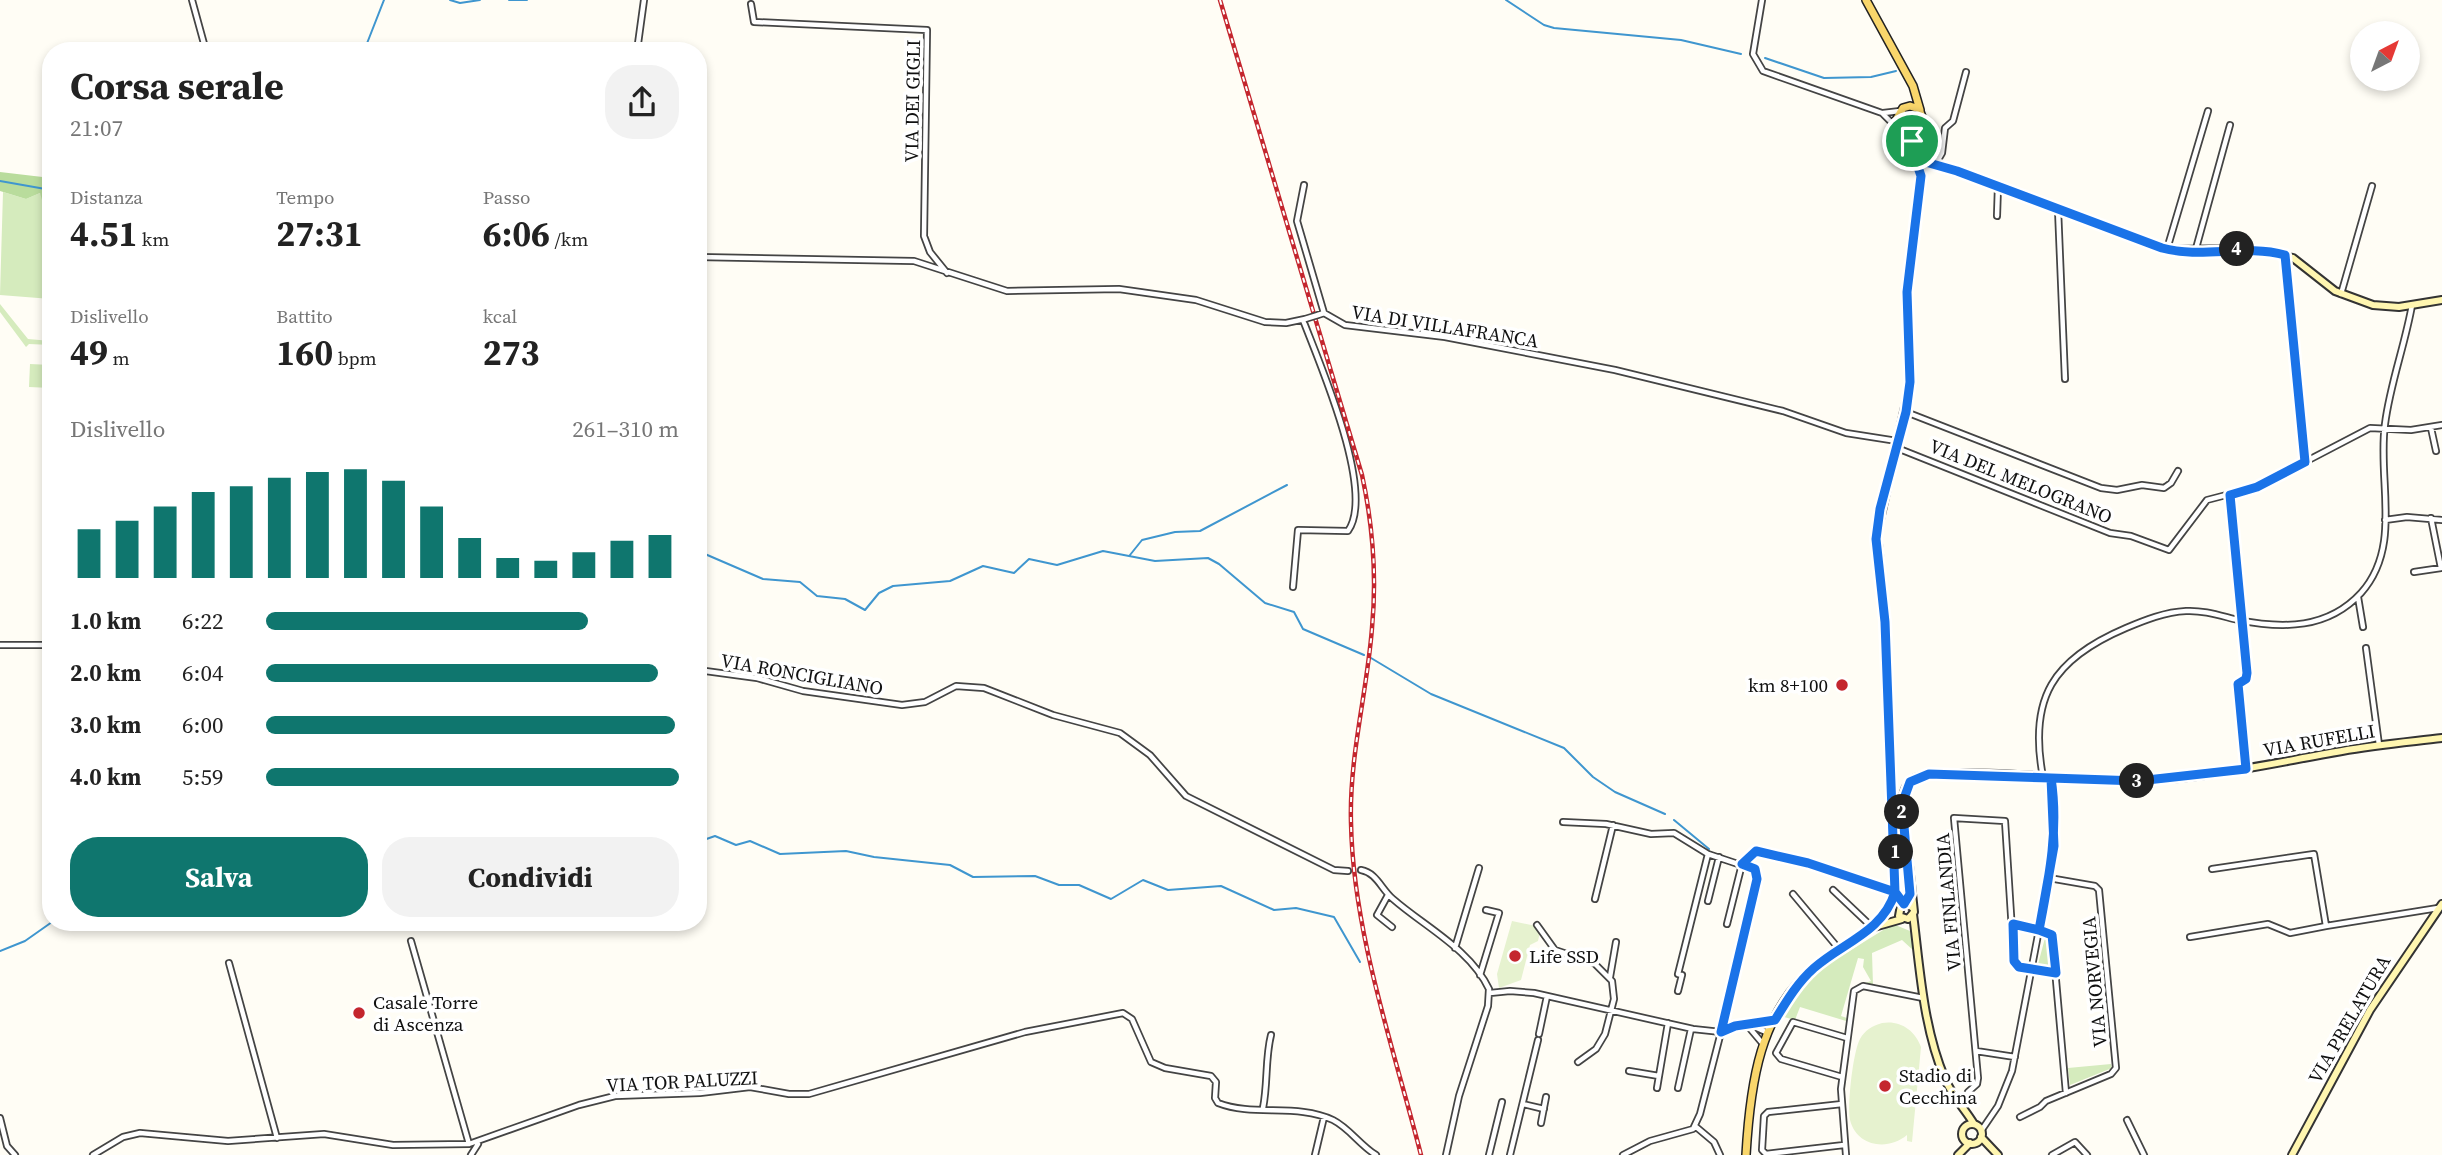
<!DOCTYPE html>
<html lang="it">
<meta charset="utf-8">
<style>
:root{--surface:#fff;--page:#f2f2f2;--text:#222;--muted:#767676;--accent:#0f766e}
body{margin:0;font-family:"Source Serif 4",serif;background:var(--page);color:var(--text);height:100vh;display:flex;flex-direction:column;font-size:26px;white-space:nowrap}
*{box-sizing:border-box;margin:0}
p{font-size:23px;color:var(--muted)}
.icon{flex:none;width:38px;height:38px;fill:none;stroke:currentColor;stroke-width:2;stroke-linecap:round;stroke-linejoin:round}
.map{position:relative;flex:1;overflow:hidden}
.drawer{position:absolute;left:42px;top:42px;width:665px;height:889px;display:flex;flex-direction:column;background:var(--surface);border-radius:28px;box-shadow:0 4px 10px #0003}
.drawer>*{flex:none}
.needle{width:46px;rotate:41deg}
.buttons{position:absolute;left:2350px;top:21px;display:grid;gap:14px}
.buttons a{display:grid;place-items:center;width:70px;height:70px;border-radius:50%;background:var(--surface);box-shadow:0 4px 10px #0003;font-size:35px}
.pin{position:absolute;display:grid;place-items:center;width:60px;height:60px;color:#fff;margin:-30px;border:4px solid #fff;border-radius:50%;box-shadow:0 2px 7px #0007}
.km{position:absolute;width:35px;height:35px;margin:-18px;border-radius:50%;background:#222;color:#fff;font-size:19px;line-height:35px;text-align:center}
.round{display:grid;place-items:center;flex:none;width:74px;height:74px;border-radius:28px;background:var(--page)}
.head{display:flex;align-items:center;justify-content:space-between;height:119px;padding:0 28px}
h1{font-size:38px;font-weight:700;line-height:52px}
.metrics{display:grid;grid-template-columns:repeat(3,1fr);gap:10px;height:119px;padding:7px 28px}
.metrics div{display:grid;align-content:center}
.metrics b{font-size:35px;font-weight:700}
.metrics small{font-size:19px;font-weight:400}
.metrics p{font-size:19px}
.chart{height:196px;padding:14px 28px}
.chart p{display:flex;justify-content:space-between}
.chart svg{width:100%;height:126px;margin-top:7px;stroke:var(--accent);stroke-width:6}
.button{display:flex;gap:14px;margin-top:auto;padding:14px 28px}
.button a{flex:1;height:80px;border-radius:28px;background:var(--accent);color:#fff;font-size:28px;font-weight:700;line-height:80px;text-align:center}
.button a+a{background:var(--page);color:var(--text)}
ul{padding:0 28px;list-style:none;font-size:23px}
li{display:grid;grid-template-columns:112px 84px 1fr;align-items:center;height:52px}
li i{height:18px;border-radius:9px;background:var(--accent)}
.map>svg:first-child{display:block}
</style>
<div class="map">
<svg width="2442" height="1155" viewBox="0 0 2442 1155">
<rect width="100%" height="100%" fill="#fffdf5"/>
<path fill="#d5ebbd" d="M 3,192 L 26,199 L 40,193 L 51,209 L 51,299 L 0,295 Z
M 0,304 L 28,339 L 51,341 L 51,345 L 29,344 L 26,347 L 0,312 Z
M 30,364 L 51,365 L 51,388 L 29,387 Z
M 1893,924 L 1910,931 L 1914,951 L 1902,940 L 1872,953 L 1873,985 L 1865,983 L 1871,981 L 1863,967 L 1864,959 L 1858,958 L 1841,1016 L 1847,1018 L 1846,1021 L 1800,1007 L 1795,1020 L 1784,1017 L 1797,994 L 1820,969 Z
M 2043,933 L 2050,936 L 2050,970 L 2037,968 L 2045,938 Z
M 2111,1064 L 2112,1068 L 2070,1085 L 2068,1068 Z"/>
<path fill="#b9dc9c" d="M 0,172 L 51,178 L 51,209 L 44,207 L 40,193 L 26,199 L 0,191 Z"/>
<path fill="#e6f2cf" d="M 1512,921 L 1536,926 L 1540,932 L 1538,941 L 1530,945 L 1521,980 L 1499,988 L 1497,974 Z
M 1882,1023 C 1900,1020 1915,1030 1921,1047 L 1912,1142 L 1907,1141 L 1907,1135 C 1888,1151 1857,1147 1850,1120 C 1847,1107 1853,1051 1860,1039 C 1865,1030 1872,1026 1882,1023 Z"/>
<g fill="none" stroke-linecap="round" stroke-linejoin="round">
<path stroke="#3f96cf" stroke-width="2" d="M 450,0 L 460,3 L 480,0
M 509,0 L 527,0
M 1506,0 L 1544,25 L 1554,28 L 1681,40 L 1741,54
M 364,51 L 384,0
M 1765,58 L 1824,78 L 1871,77 L 1896,71
M 0,181 L 51,190
M 698,551 L 763,579 L 800,582 L 817,596 L 845,599 L 865,610 L 879,593 L 893,586 L 950,581 L 983,566 L 1014,573 L 1029,559 L 1057,565 L 1103,551 L 1155,561 L 1208,558 L 1219,564 L 1265,603 L 1294,612 L 1303,629 L 1364,655
M 1130,555 L 1142,540 L 1175,532 L 1200,531 L 1287,485
M 1371,658 L 1431,694 L 1564,748 L 1593,777 L 1615,792 L 1665,814
M 1674,820 L 1709,849
M 698,842 L 715,836 L 736,845 L 750,841 L 780,854 L 846,851 L 874,857 L 950,865 L 973,877 L 1035,876 L 1059,885 L 1079,885 L 1111,899 L 1143,880 L 1168,890 L 1221,886 L 1274,910 L 1296,908 L 1334,917 L 1360,962
M 0,951 L 25,941 L 52,922"/>
<path stroke="#dbdad3" stroke-width="4.5" stroke-dasharray="4.5 2" stroke-linecap="butt" d="M 1348,871 L 1361,870"/>
<g stroke="#444" stroke-width="8">
<path id="street" d="M 192,0 L 206,51
M 1762,0 L 1753,54 L 1763,71 L 1882,113 L 1895,126
M 751,4 L 754,22 L 927,30 L 924,236 L 930,252 L 947,273
M 637,51 L 644,0
M 1883,113 L 1900,111
M 1935,165 L 1942,153 L 1945,128 L 1953,121 L 1966,72
M 1304,185 L 1297,221 L 1324,313
M 2058,209 L 2065,379
M 1997,216 L 1998,186
M 2167,249 L 2208,111
M 2195,252 L 2230,125
M 2285,256 L 2305,462
M 698,257 L 914,261 L 1007,291 L 1119,289 L 1196,300 L 1265,322 L 1286,323 L 1305,319
M 2341,294 L 2372,186
M 1318,315 L 1324,313 L 1345,325 L 1445,337 L 1615,370 L 1783,411 L 1846,433 L 1897,441
M 1906,412 L 2101,488 L 2117,490 L 2142,485 L 2164,488 L 2171,483 L 2178,471
M 2431,428 L 2436,451
M 1897,448 L 2110,533 L 2131,536 L 2169,550 L 2207,500 L 2257,487 L 2370,428 L 2411,430 L 2442,425
M 2229,495 L 2247,673 L 2246,679 L 2238,683 L 2247,769
M 2385,520 L 2407,517 L 2442,520
M 2414,572 L 2441,568 L 2431,518
M 1293,587 L 1298,530 L 1348,531 C 1376,492 1319,362 1303,320
M 2358,597 L 2363,627
M 0,645 L 51,645
M 2366,648 L 2379,745
M 698,670 L 757,678 L 803,691 L 902,705 L 925,702 L 956,686 L 984,688 L 1053,715 L 1120,733 L 1150,755 L 1186,796 L 1334,870 L 1348,871
M 2043,777 C 2028,698 2053,659 2126,628 C 2145,620 2165,612 2186,611 C 2204,610 2221,616 2238,620 C 2283,629 2328,629 2361,593 C 2403,546 2377,480 2385,424 C 2390,384 2405,345 2412,305
M 1743,864 L 1760,851 L 1811,864 L 1895,893
M 2212,869 L 2314,854 L 2326,926 L 2438,908
M 1361,870 C 1377,873 1381,889 1393,899 C 1425,927 1470,949 1489,989 L 1488,1006 L 1459,1096 L 1446,1155
M 1833,890 L 1872,927
M 1793,894 L 1839,949
M 1388,895 L 1377,915 L 1392,927
M 1595,899 L 1613,825
M 1708,901 L 1719,857
M 1727,924 L 1742,864
M 2013,924 L 2052,935 L 2066,1093
M 1537,925 L 1555,950 L 1594,963 L 1612,981 L 1614,999 L 1605,1034 L 1596,1049 L 1578,1062
M 2190,937 L 2268,924 L 2290,933 L 2326,926
M 411,941 L 469,1144
M 1455,948 L 1479,868
M 229,963 L 277,1138
M 1480,975 L 1499,913 L 1486,910
M 1610,977 L 1616,942
M 1678,991 L 1682,975 L 1678,974 L 1708,854
M 1490,993 L 1510,991 L 1534,993 L 1693,1029 L 1721,1032 L 1757,879 L 1756,870 L 1708,854 L 1674,833 L 1651,834 L 1606,824 L 1563,822
M 1747,1025 L 1763,1044
M 1750,1025 L 1768,1033
M 1539,1034 L 1547,996
M 1976,1051 L 2015,1057
M 1629,1071 L 1659,1076 L 1668,1023
M 1842,1077 L 1781,1059 L 1776,1053 L 1793,1022 L 1847,1038
M 1657,1088 L 1659,1076
M 1678,1088 L 1691,1029
M 1968,1092 L 1977,1084 L 1978,1078 L 1954,818 L 2005,821 L 2014,962 L 2019,967 L 2056,973
M 1523,1104 L 1544,1109
M 1842,1104 L 1768,1112 L 1764,1116 L 1762,1150 L 1766,1154 L 1844,1145
M 1263,1108 C 1268,1083 1265,1059 1271,1035
M 2020,1117 L 2040,1107 L 2046,1101 L 2111,1074 L 2116,1068 L 2099,890 L 2095,886 L 2049,878
M 0,1118 L 7,1146 L 15,1155
M 2127,1120 L 2144,1155
M 1541,1123 L 1546,1097
M 1695,1126 L 1714,1142 L 1720,1155
M 1981,1131 L 1998,1106 L 2012,1071 L 2054,851 L 2051,778
M 93,1155 L 123,1137 L 140,1133 L 228,1141 L 324,1134 L 393,1145 L 469,1144 L 579,1105 L 615,1096 L 700,1093 L 750,1087 L 789,1094 L 809,1094 L 1025,1032 L 1123,1013 L 1132,1019 L 1151,1062 L 1165,1068 L 1211,1076 L 1216,1082 L 1215,1098 L 1218,1103 C 1254,1117 1297,1103 1333,1120 C 1349,1128 1360,1145 1376,1155
M 471,1155 L 478,1144
M 1315,1155 L 1324,1117
M 1489,1155 L 1502,1102
M 1510,1155 L 1538,1040
M 1623,1155 L 1650,1141 L 1693,1129 L 1700,1114 L 1721,1032 L 1738,1026 L 1774,1020
M 1846,1155 L 1841,1089 L 1854,991 L 1863,986 L 1923,998
M 2052,1155 L 2075,1142 L 2087,1155"/>
</g>
<g stroke="#333" stroke-width="10">
<path id="secondary" d="M 1921,161 L 1957,171 L 2169,250 L 2254,249 L 2293,258 L 2335,291 L 2373,305 L 2399,307 L 2442,300
M 1913,908 L 1906,903 L 1901,905 L 1899,916 L 1908,919 L 1914,912 L 1902,800 C 1904,791 1906,783 1915,778 C 1935,767 2065,778 2095,780 C 2178,786 2261,765 2342,751 C 2375,745 2409,742 2442,738
M 1913,914 C 1920,969 1923,1027 1945,1079 C 1952,1096 1965,1109 1974,1124
M 1874,927 L 1902,919
M1962 1134a10 10 0 1 1 20 0a10 10 0 1 1-20 0Z
M 1981,1137 L 1998,1155
M 1958,1155 L 1970,1143
M 2292,1155 L 2370,1010 L 2442,904"/>
</g>
<g stroke="#222" stroke-width="10">
<path id="primary" d="M 1866,0 L 1913,86 L 1920,110
M 1904,140 L 1913,152 L 1920,172
M 1746,1155 C 1750,1086 1759,1010 1818,964 C 1847,942 1884,929 1895,893 L 1886,627 L 1877,533 L 1909,389 L 1908,286 L 1921,180 L 1921,135 L 1925,125 L 1919,109 L 1910,106 L 1903,108 L 1895,122 L 1898,134 L 1908,141 L 1921,135"/>
</g>
<use href="#street" stroke="#fff" stroke-width="4.5"/>
<use href="#secondary" stroke="#fff6b0" stroke-width="6"/>
<use href="#primary" stroke="#f9d66b" stroke-width="7"/>
<g stroke="#c4262e" stroke-width="4.5">
<path id="rail" d="M 1220,0 L 1362,475 C 1373,526 1377,575 1372,628 C 1367,693 1349,757 1351,823 C 1353,933 1394,1049 1421,1155"/>
</g>
<use href="#rail" stroke="#fff" stroke-width="2" stroke-dasharray="5" stroke-linecap="butt"/>
<g stroke="#444" stroke-width="8" stroke-linecap="butt">
<path id="street-bridge" d="M 1305,319 L 1318,315"/>
</g>
<use href="#street-bridge" stroke="#fff" stroke-width="4.5"/>
</g>
<g fill="none" stroke-linecap="round" stroke-linejoin="round">
<g stroke="#fff" stroke-width="14">
<path id="route" d="M 1912,141 L 1904,140 L 1913,152 L 1921,176 L 1907,292 L 1910,382 L 1906,412 L 1880,509 L 1876,539 L 1885,622 L 1895,892 C 1883,932 1842,943 1814,968 C 1797,983 1786,1002 1775,1020 L 1735,1026 L 1721,1032 L 1757,879 L 1755,869 L 1742,864 L 1756,851 L 1808,863 L 1895,892 L 1904,904 L 1910,894 L 1902,804 L 1910,782 L 1929,774 L 2051,778 L 2054,846 L 2039,930 L 2052,935 L 2056,973 L 2019,967 L 2014,961 L 2013,924 L 2039,930 C 2049,878 2059,830 2051,778 L 2138,781 L 2246,769 L 2238,684 L 2246,679 L 2247,673 L 2230,495 L 2257,487 L 2305,462 L 2285,255 C 2244,244 2202,259 2162,248 L 1957,171 L 1922,161 L 1921,135 L 1912,141"/>
</g>
<use href="#route" stroke="#1a73e8" stroke-width="9"/>
</g>
<g fill="#c4262e" stroke="#fff" stroke-width="2.5">
<circle cx="1842" cy="685" r="7"/>
<circle cx="1515" cy="956" r="7"/>
<circle cx="359" cy="1013" r="7"/>
<circle cx="1885" cy="1086" r="7"/>
</g>
<g text-anchor="middle" dominant-baseline="central" stroke-width="7" stroke-linejoin="round" paint-order="stroke">
<g font-size="19" fill="#111" stroke="#fff">
<text transform="translate(912 101) rotate(-89)">VIA DEI GIGLI</text>
<text transform="translate(1445 326) rotate(9)">VIA DI VILLAFRANCA</text>
<text transform="translate(2021 481) rotate(22)">VIA DEL MELOGRANO</text>
<text transform="translate(802 674) rotate(10)">VIA RONCIGLIANO</text>
<text transform="translate(2319 740) rotate(-10)">VIA RUFELLI</text>
<text transform="translate(1948 902) rotate(-95)">VIA FINLANDIA</text>
<text transform="translate(2094 982) rotate(-95)">VIA NORVEGIA</text>
<text transform="translate(2349 1019) rotate(-60)">VIA PRELATURA</text>
<text transform="translate(682 1081) rotate(-3)">VIA TOR PALUZZI</text>
</g>
<g font-size="19" fill="#111" stroke="#fff" text-anchor="start">
<text x="1828" y="685" text-anchor="end">km 8+100</text>
<text x="1529" y="956">Life SSD</text>
<text x="373" y="1002">Casale Torre<tspan x="373" dy="22">di Ascenza</tspan></text>
<text x="1899" y="1075">Stadio di<tspan x="1899" dy="22">Cecchina</tspan></text>
</g>
</g>
</svg>
<div class="buttons">
<a><svg class="needle" viewBox="-14 -14 28 28"><path d="M0-13l5 13h-10z" fill="#e53935"/><path d="M0 13l5-13h-10z" fill="#767676"/></svg></a>
</div>
<div class="pin" style="left:1912px;top:141px;background:#1e9e55"><svg class="icon" aria-label="arrive" viewBox="0 0 24 24"><path d="M6 21V4h12l-3 4 3 4H6"/></svg></div>
<b class="km" style="left:1896px;top:852px">1</b>
<b class="km" style="left:1902px;top:812px">2</b>
<b class="km" style="left:2137px;top:781px">3</b>
<b class="km" style="left:2237px;top:249px">4</b>
<section class="drawer">
<div class="head"><div><h1>Corsa serale</h1><p>21:07</p></div><a class="round"><svg class="icon" aria-label="share" viewBox="0 0 24 24"><path d="M12 15V3M7 8l5-5 5 5M5 13v7h14v-7"/></svg></a></div>
<div class="metrics">
<div><p>Distanza</p><b>4.51<small> km</small></b></div>
<div><p>Tempo</p><b>27:31</b></div>
<div><p>Passo</p><b>6:06<small> /km</small></b></div>
</div>
<div class="metrics">
<div><p>Dislivello</p><b>49<small> m</small></b></div>
<div><p>Battito</p><b>160<small> bpm</small></b></div>
<div><p>kcal</p><b>273</b></div>
</div>
<div class="chart"><p><span>Dislivello</span>261–310 m</p>
<svg viewBox="0 0 160 44" preserveAspectRatio="none"><path d="M5 44V27M15 44V24M25 44V19M35 44V14M45 44V12M55 44V9M65 44V7M75 44V6M85 44V10M95 44V19M105 44V30M115 44V37M125 44V38M135 44V35M145 44V31M155 44V29"/></svg>
</div>
<ul>
<li><b>1.0 km</b>6:22<i style="width:78%"></i></li>
<li><b>2.0 km</b>6:04<i style="width:95%"></i></li>
<li><b>3.0 km</b>6:00<i style="width:99%"></i></li>
<li><b>4.0 km</b>5:59<i style="width:100%"></i></li>
</ul>
<div class="button"><a>Salva</a><a>Condividi</a></div>
</section>
</div>
